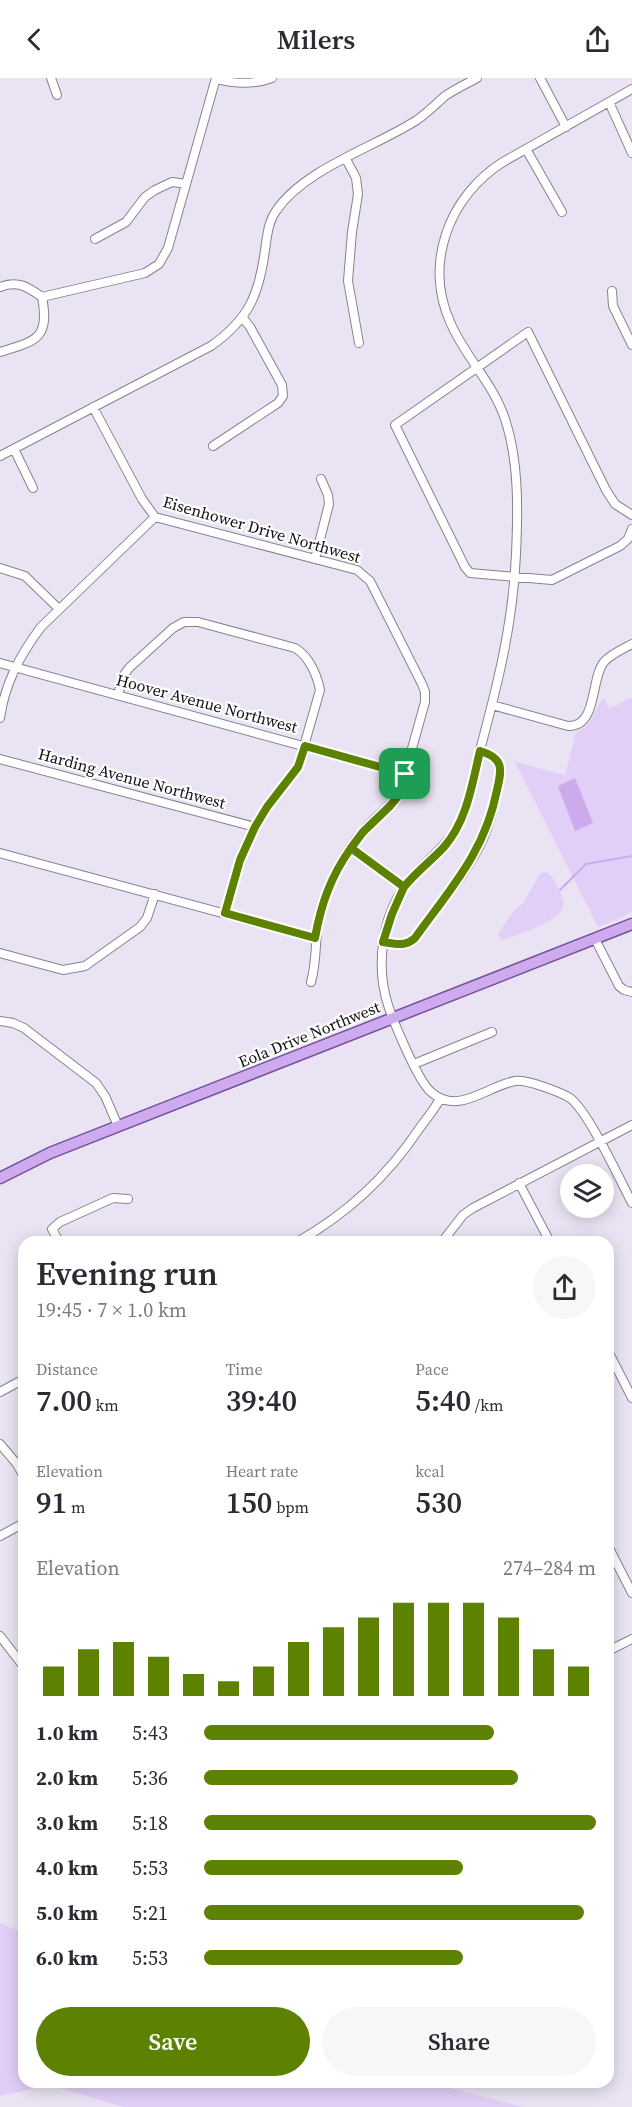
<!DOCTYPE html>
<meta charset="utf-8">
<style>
:root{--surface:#fff;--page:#f7f7f7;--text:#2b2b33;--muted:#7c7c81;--accent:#5d8100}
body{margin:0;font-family:"Source Serif 4",serif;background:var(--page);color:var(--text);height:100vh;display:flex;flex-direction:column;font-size:22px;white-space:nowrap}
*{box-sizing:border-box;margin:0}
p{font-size:20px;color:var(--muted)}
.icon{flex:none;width:33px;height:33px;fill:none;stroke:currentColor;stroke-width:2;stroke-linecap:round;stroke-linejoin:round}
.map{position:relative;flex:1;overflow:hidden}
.side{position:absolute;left:18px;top:1158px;width:596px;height:852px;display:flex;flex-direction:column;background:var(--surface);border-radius:18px;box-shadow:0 3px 15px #0003}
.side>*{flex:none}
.buttons{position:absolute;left:560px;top:1086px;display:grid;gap:12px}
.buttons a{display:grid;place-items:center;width:54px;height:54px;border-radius:50%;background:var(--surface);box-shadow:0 3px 15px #0003;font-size:30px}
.pin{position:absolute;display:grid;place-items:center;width:51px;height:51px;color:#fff;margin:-26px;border-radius:12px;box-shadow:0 3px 9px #0006}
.round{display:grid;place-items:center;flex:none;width:63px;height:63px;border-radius:32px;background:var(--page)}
.summary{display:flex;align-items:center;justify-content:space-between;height:102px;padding:0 18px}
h1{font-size:33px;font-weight:600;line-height:45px}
.metrics{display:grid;grid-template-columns:repeat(3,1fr);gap:9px;height:102px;padding:6px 18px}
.metrics div{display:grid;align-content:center}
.metrics b{font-size:30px;font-weight:600}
.metrics small{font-size:16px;font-weight:400}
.metrics p{font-size:16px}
.chart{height:168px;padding:12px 18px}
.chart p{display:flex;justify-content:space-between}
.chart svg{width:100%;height:108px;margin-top:6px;stroke:var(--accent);stroke-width:6}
.primary-button{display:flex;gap:12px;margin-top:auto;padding:12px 18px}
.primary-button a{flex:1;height:69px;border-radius:36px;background:var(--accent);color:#fff;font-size:24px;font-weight:600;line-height:69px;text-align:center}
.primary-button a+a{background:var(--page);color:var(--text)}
ul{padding:0 18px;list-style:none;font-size:20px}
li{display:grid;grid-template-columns:96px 72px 1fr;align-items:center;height:45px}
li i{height:15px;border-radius:8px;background:var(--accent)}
header{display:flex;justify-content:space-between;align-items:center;height:78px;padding:0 18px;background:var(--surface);font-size:27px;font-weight:600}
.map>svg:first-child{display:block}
</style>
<header><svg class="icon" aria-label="back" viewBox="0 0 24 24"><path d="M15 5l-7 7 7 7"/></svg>Milers<svg class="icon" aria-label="share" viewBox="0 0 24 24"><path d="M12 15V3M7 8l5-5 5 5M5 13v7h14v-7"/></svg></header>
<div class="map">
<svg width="632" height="2029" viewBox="0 0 632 2029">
<rect width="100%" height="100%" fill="#eae3f3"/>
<path fill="#e2cff7" d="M 632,619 L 632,833 L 623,839 L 598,849 L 515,684 L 565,697 L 576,654 C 596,646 591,633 604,620 L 609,631 Z
M 545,794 C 553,796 555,804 559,812 C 562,817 565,823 563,829 C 559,843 515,859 501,862 L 498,856 L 512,835 L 524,824 L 539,797 Z
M 0,1845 L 24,1855 L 24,2004 L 426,2004 L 524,2029 L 124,2029 L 49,2007 L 0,2018 Z"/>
<path fill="#ccabed" d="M 575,700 L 593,745 L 575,753 L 558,708 Z"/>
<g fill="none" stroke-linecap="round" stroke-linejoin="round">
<path stroke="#ccabed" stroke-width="2" d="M 560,812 L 586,786 L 632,778"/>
<g stroke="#888190" stroke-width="10">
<path id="minor" d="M 51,0 L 57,17
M 540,0 L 566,49
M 216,1 C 235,6 253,7 272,0
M 632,11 L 503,84 C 449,118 423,186 451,246 C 466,280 493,305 505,341 C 519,383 518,432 516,476 C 513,546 498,605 480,672 C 475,693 472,715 464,735 C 453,764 432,777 412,799 C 382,832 375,886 388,927 C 394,945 418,1003 431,1014 C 458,1038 487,1008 515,1003 C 526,1001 560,1014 570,1020 C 588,1033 620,1102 632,1125
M 609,24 L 632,75
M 526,71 L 562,134
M 346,81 L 356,100 L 358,116 L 352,154 L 348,203 L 359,265
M 95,161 L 126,144 L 145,119 L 155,112 L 172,104 L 186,106
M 0,209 C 18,202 28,209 42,219
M 612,213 L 613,228 L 632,267
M 42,219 L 145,195 L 159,186 L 168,170 L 216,0
M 0,274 C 36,263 50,261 42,219
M 93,329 L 142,421 L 155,439 L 357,492 L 370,503 L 422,606 L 425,614 L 425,624 L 399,717 C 388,730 374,740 363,753 C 344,775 329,803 321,831 C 314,855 318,880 311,904
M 213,368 L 278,325 L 283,318 L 282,307 L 250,249 L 243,240
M 14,371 L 33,410
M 0,378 L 211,268 C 249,241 259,217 265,172 C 267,159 268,144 276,133 C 304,91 375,69 417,42 C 427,35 436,26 445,18 C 455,11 466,6 477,0
M 632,437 L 615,426 L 606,412 L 528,254 L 395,347 L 465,489 L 470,495 L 552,502 L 620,468 L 628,461 L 632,451
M 315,481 L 329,426 L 328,417 L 321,401
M 0,490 L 25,498 L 58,530
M 0,585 L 405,696
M 118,616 L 124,597 L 129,590 L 173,550 L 184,544 L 198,544 L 295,570 C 309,578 317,597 320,612 L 298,689 L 267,729 L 255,749 L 240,782 L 225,835
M 492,627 L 568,648 C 598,649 590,601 604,584 C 611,576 623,571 632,566
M 0,640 C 5,605 20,577 41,549 L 155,439
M 0,681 L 255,749
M 351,770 L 404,809
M 0,775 L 315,860
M 595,861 L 619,908 L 624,912 L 632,914
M 383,864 L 403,867 L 415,860 C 437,829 467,796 483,761 C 490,745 494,729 497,712 C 502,691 504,680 480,673
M 0,875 L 63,892 L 85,888 L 140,849 L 147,840 L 155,816
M 0,943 L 13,945 L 24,950 L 96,1005 L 105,1018 L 118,1048
M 414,986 L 492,954
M 519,1105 L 550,1164
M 59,1164 L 52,1151 L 60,1144 L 113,1120 L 128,1121
M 297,1164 C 347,1136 387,1099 419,1051 C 426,1041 434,1032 440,1021
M 442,1164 L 463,1137 L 473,1130 L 632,1047
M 608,1273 L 632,1320
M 0,1314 L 24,1301
M 0,1366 L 17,1386 L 24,1399
M 0,1458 L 24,1445
M 608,1468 L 632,1515
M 0,1558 L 24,1589
M 608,1573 L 632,1561"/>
</g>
<g stroke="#76509a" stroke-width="13">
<path id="major" d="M 0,1100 L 50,1075 L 632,846"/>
</g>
<use href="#minor" stroke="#fff" stroke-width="8"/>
<use href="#major" stroke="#ceabee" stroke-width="10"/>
</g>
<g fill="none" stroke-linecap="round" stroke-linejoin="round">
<g stroke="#fff" stroke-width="12">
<path id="route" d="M 405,696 L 305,668 L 298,689 L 267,729 L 255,749 L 240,782 L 225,835 L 315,860 C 321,826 331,798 351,770 L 404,809 C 416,794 431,783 444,769 C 467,743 472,706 480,673 C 504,680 502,691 497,712 C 485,774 450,811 415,860 C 405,869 396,866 383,864 L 392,836 L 404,809 L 351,770 L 363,754 L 390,728 L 399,717 L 405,696"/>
</g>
<use href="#route" stroke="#5d8100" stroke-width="8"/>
</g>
<g text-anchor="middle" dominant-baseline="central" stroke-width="4.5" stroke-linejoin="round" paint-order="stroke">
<g font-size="16" fill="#110f14" stroke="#fff">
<text transform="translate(262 451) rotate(16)">Eisenhower Drive Northwest</text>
<text transform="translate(207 625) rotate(15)">Hoover Avenue Northwest</text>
<text transform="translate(132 700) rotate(15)">Harding Avenue Northwest</text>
<text transform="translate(309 956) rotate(-22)">Eola Drive Northwest</text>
</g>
</g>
</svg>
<div class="buttons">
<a><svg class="icon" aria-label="layers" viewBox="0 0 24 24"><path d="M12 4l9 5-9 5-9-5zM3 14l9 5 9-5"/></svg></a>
</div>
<div class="pin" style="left:405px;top:696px;background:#1e9e55"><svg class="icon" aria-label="arrive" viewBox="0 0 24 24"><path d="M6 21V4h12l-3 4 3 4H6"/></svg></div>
<section class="side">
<div class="summary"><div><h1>Evening run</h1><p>19:45 · 7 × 1.0 km</p></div><a class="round"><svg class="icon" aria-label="share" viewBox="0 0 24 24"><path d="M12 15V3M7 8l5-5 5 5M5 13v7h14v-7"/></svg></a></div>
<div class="metrics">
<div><p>Distance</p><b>7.00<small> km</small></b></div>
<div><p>Time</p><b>39:40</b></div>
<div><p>Pace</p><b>5:40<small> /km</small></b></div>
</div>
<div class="metrics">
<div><p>Elevation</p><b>91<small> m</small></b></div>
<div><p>Heart rate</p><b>150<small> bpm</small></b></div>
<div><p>kcal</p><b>530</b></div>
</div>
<div class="chart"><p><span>Elevation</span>274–284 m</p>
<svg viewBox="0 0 160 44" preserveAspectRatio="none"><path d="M5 44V32M15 44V25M25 44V22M35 44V28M45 44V35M55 44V38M65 44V32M75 44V22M85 44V16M95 44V12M105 44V6M115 44V6M125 44V6M135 44V12M145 44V25M155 44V32"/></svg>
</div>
<ul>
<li><b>1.0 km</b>5:43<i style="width:74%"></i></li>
<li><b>2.0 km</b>5:36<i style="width:80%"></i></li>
<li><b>3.0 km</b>5:18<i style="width:100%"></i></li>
<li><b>4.0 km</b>5:53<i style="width:66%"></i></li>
<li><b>5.0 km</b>5:21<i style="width:97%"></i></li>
<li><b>6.0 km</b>5:53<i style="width:66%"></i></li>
</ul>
<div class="primary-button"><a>Save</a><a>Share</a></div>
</section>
</div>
